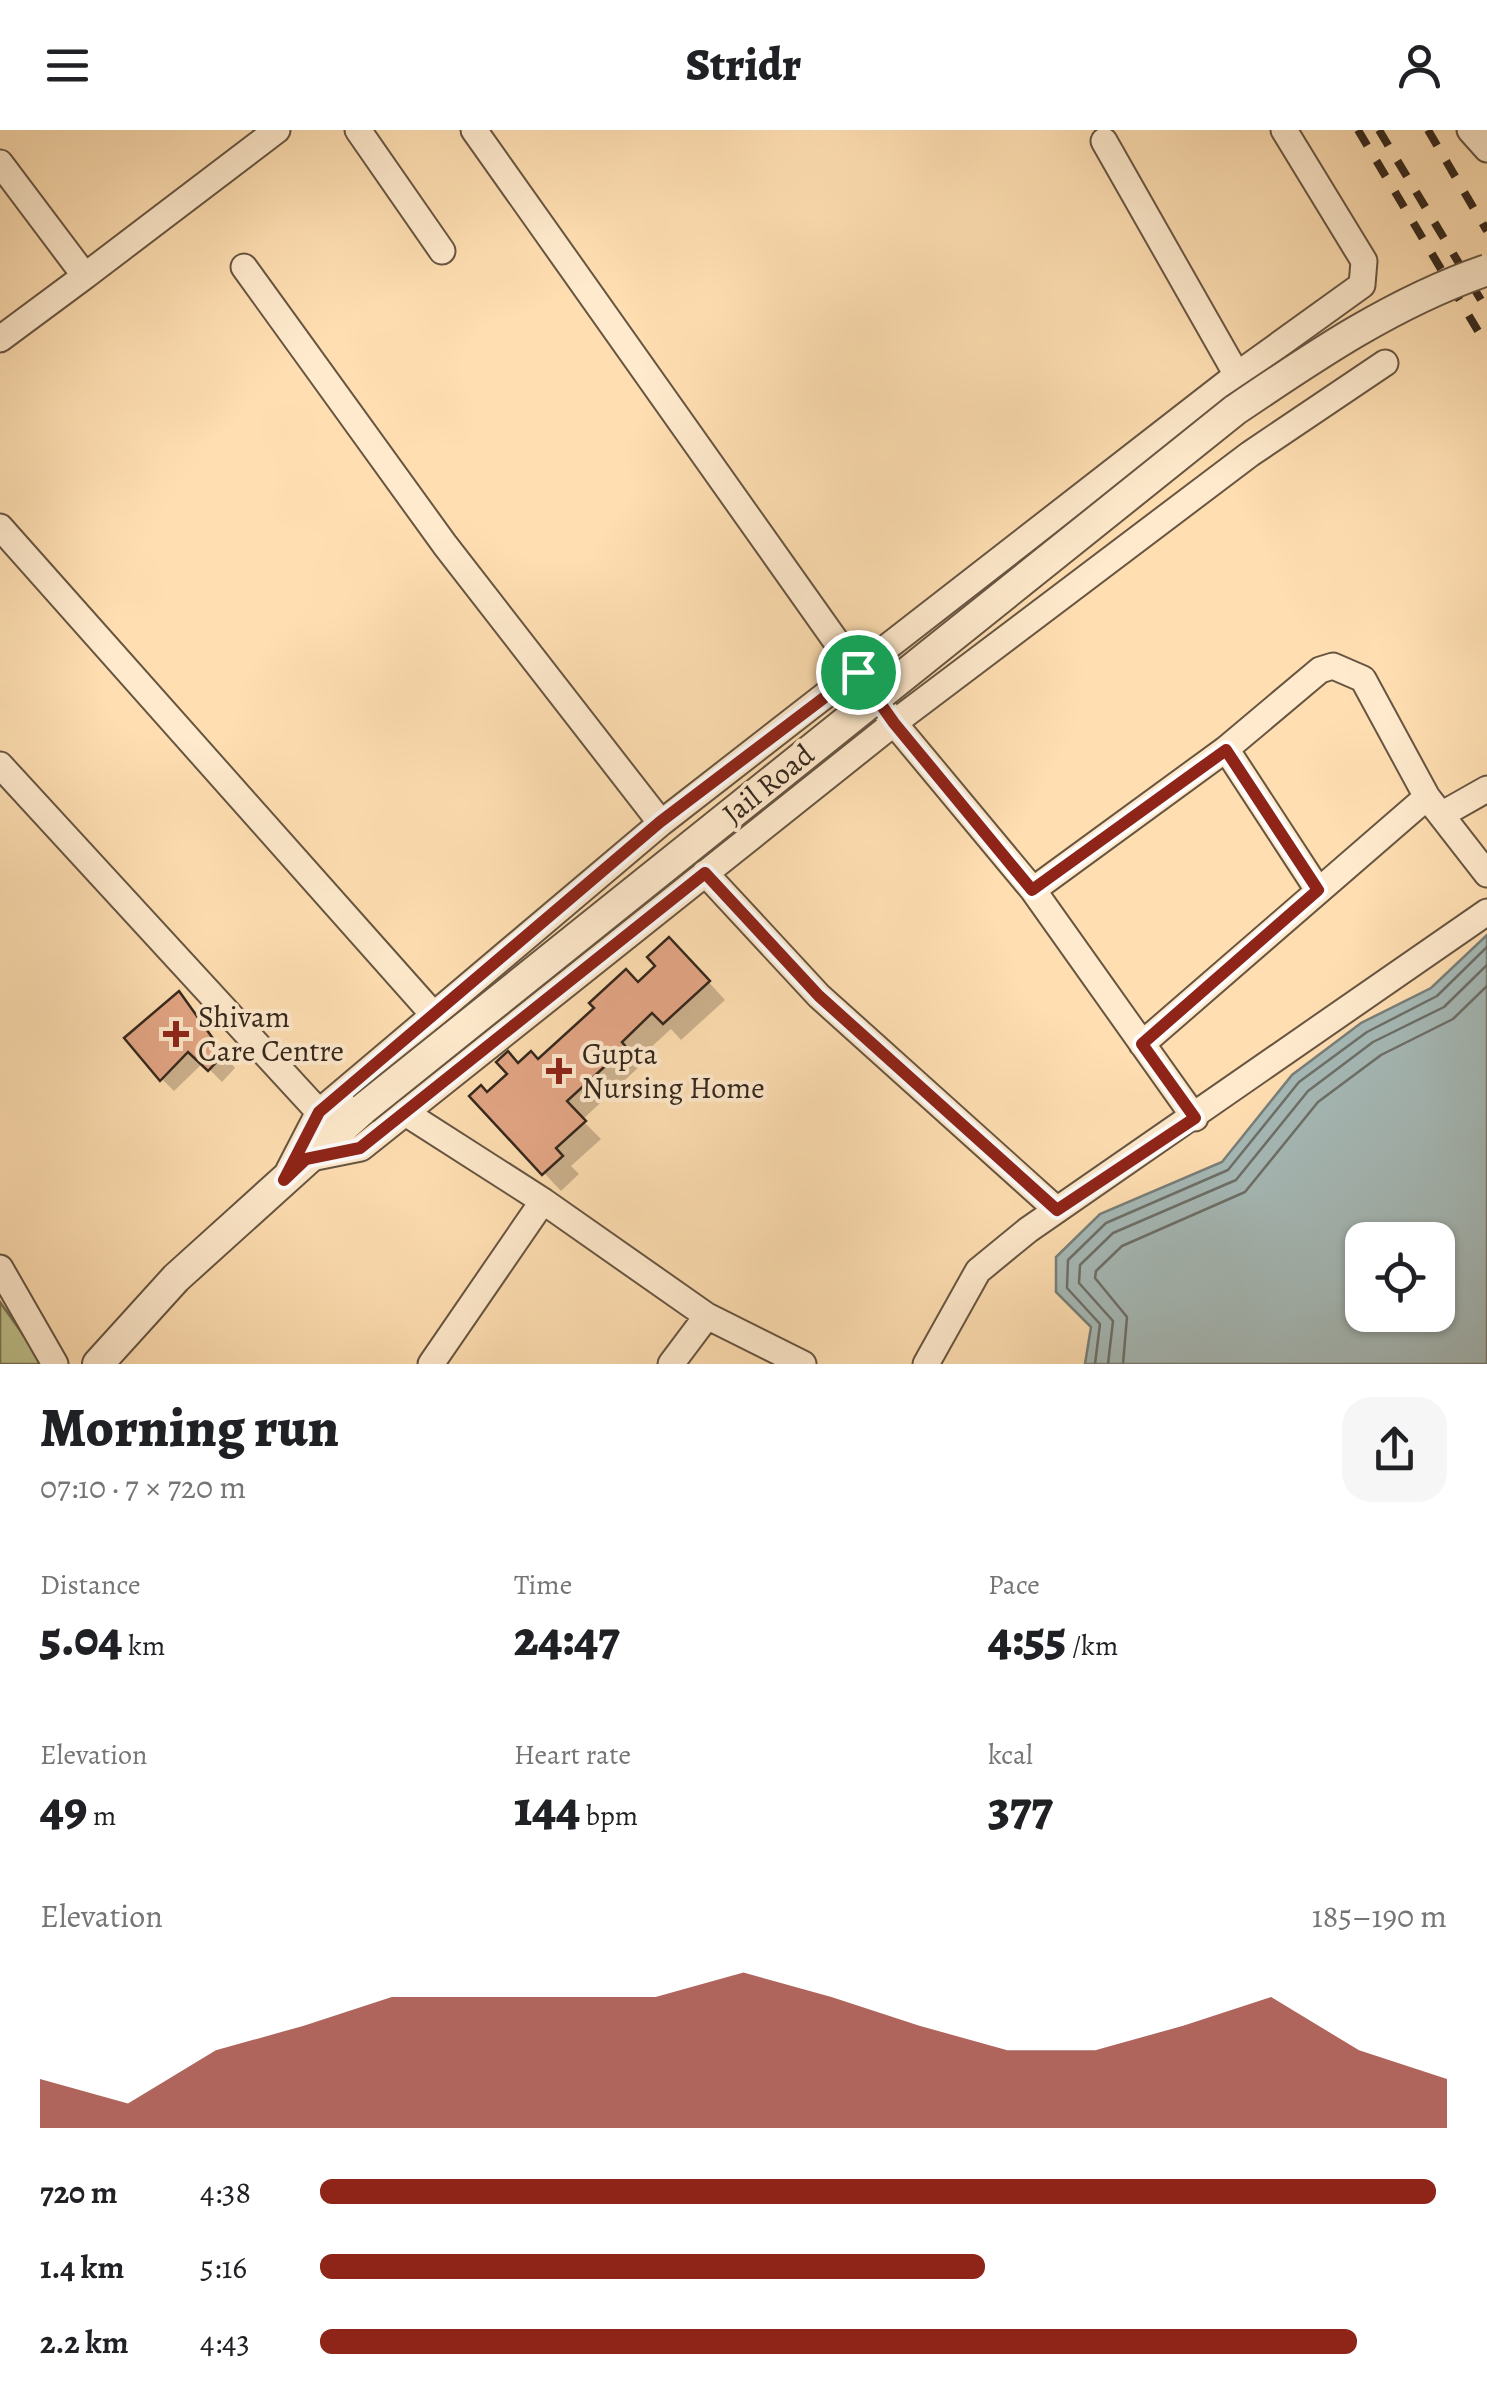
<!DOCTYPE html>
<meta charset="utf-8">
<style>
:root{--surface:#fff;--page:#f6f6f6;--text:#202124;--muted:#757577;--accent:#8f2418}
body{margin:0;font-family:Alegreya,serif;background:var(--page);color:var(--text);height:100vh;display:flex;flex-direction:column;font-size:38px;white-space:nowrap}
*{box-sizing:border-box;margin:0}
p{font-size:32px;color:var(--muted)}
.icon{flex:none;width:55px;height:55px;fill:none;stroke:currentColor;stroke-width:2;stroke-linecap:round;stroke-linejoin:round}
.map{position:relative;height:1234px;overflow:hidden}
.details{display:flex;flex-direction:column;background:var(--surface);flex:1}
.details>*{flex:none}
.buttons{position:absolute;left:1345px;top:1092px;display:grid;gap:20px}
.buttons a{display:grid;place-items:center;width:110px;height:110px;border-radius:20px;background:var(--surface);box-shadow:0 2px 8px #0004;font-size:50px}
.pin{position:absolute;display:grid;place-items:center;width:85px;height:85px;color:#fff;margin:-42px;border:5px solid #fff;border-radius:50%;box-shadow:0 2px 10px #0007}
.round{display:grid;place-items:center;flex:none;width:105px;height:105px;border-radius:30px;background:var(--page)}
.summary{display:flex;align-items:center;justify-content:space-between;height:170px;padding:0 40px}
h1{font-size:55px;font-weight:800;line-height:75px}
.figures{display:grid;grid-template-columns:repeat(3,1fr);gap:15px;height:170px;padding:10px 40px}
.figures div{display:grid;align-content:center}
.figures b{font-size:50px;font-weight:800}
.figures small{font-size:28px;font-weight:400}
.figures p{font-size:28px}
.chart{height:280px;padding:20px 40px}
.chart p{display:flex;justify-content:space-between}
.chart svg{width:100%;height:180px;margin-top:10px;fill:var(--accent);opacity:.7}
ul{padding:0 40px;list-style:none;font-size:32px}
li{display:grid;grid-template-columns:160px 120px 1fr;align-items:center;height:75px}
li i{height:25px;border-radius:12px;background:var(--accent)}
header{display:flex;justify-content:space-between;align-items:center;height:130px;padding:0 40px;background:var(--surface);font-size:45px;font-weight:800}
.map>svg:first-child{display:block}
</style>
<header><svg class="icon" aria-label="menu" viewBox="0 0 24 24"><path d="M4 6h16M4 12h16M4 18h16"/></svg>Stridr<svg class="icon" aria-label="person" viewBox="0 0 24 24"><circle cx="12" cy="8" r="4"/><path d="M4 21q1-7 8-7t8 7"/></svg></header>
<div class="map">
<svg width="1487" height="1234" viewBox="0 0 1487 1234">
<rect width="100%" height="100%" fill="#ffdfb2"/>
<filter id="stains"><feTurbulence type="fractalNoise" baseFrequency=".002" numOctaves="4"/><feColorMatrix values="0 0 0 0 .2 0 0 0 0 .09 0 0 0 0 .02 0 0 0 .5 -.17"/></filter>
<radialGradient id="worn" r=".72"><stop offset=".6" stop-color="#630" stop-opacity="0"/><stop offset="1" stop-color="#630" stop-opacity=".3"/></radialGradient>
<path fill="#bfc28d" stroke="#7a7455" stroke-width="2.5" d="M 0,1172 L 44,1234 L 0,1234 Z"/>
<path fill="#a6bab8" stroke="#787f7a" stroke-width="2.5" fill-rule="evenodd" d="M 1487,805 L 1487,1234 L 1085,1234 L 1091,1197 L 1056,1162 L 1056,1127 L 1100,1084 L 1222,1032 L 1292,945 L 1361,893 L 1431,858 ZM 1362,1110 L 1438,1110 L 1438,1185 L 1362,1185 Z"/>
<path fill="#0003" d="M 686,827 L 725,870 L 681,910 L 671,899 L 637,930 L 641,935 L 582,990 L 601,1009 L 571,1036 L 579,1044 L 561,1061 L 472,966 L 487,965 L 519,936 L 537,931 L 638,855 Z
M 178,864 L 235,938 L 222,952 L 203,933 L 174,961 L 162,949 Z"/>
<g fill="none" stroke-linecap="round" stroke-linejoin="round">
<path stroke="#6d706a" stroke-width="2.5" d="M 1095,1234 L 1100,1194 L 1067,1158 L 1068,1130 L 1106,1093 L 1228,1040 L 1299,952 L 1367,902 L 1437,866 L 1487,817
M 1108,1234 L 1113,1191 L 1079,1153 L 1080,1135 L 1113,1103 L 1236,1050 L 1308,961 L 1373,912 L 1444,877 L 1487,835
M 1123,1234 L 1127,1187 L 1095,1148 L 1096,1141 L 1122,1116 L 1245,1062 L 1318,972 L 1381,925 L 1453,889 L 1487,856"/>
</g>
<path fill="#e4a685" stroke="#34271d" stroke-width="2.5" d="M 669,807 L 710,851 L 663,894 L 652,883 L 622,912 L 626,917 L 567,971 L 586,991 L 556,1018 L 563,1026 L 542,1045 L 469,966 L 481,955 L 487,962 L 507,944 L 496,932 L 508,921 L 518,933 L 531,921 L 538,929 L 594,878 L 589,873 L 626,839 L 638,852 L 655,836 L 647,827 Z
M 179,861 L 224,924 L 208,941 L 188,922 L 160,951 L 124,908 Z"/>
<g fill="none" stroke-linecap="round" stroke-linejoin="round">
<g stroke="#675542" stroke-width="29">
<path id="minor" d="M 358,0 L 442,121
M 474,0 L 894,593 L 1033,760 L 1195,988
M 1470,0 L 1487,19
M 1104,11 L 1237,245
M 0,33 L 85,146 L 277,0
M 244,137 L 445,415 L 661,693
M 0,209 L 85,146
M 0,397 L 432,883
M 1226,619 L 1318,760
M 0,635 L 319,982
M 1441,685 L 1487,659
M 705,743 L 819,866 L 1057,1080
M 1033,760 L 1226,619 L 1320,540 L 1333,536 L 1363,549 L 1427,667 L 1487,744
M 1142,914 L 1427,667
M 404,982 L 543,1071 L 707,1186 L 803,1234
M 306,1029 L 361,1018 L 894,593 L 1250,324 L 1385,233
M 289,1040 L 319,982 L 661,693 L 1237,245 L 1362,155 L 1364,131 L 1284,0
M 0,1138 L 55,1234
M 431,1234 L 543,1071
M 671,1234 L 707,1186
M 926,1234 L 978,1141 L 1028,1100 L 1487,782"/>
</g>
<g stroke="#675542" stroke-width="34">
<path id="tertiary" d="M 98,1234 L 176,1148 L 363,979"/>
</g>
<use href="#minor" stroke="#ffeacd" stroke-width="25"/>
<use href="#tertiary" stroke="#ffeacd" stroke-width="30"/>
<path stroke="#34271d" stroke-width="8" stroke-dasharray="18 18" stroke-linecap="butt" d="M 1358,0 L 1487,216
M 1379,0 L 1487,180
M 1428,0 L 1487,101"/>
<g stroke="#675542" stroke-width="34" stroke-linecap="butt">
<path id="tertiary-bridge" d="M 363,979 L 1235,280 C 1316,225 1394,172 1487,140"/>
</g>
<use href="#tertiary-bridge" stroke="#ffeacd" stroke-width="30"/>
</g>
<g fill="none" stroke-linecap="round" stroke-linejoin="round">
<g stroke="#fff" stroke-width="20">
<path id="route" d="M 858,542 L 894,593 L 1032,760 L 1226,620 L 1318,760 L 1142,914 L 1195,988 L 1057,1080 L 819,866 L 705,743 L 360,1018 L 306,1029 L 284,1050 L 319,982 L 660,692 Z"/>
</g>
<use href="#route" stroke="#8f2418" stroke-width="12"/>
</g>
<g fill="#8f2418" stroke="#ffeacd" stroke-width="4">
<path d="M171 889h10v10h10v10h-10v10h-10v-10h-10v-10h10z"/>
<path d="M554 926h10v10h10v10h-10v10h-10v-10h-10v-10h10z"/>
</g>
<g text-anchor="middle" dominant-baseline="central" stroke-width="8" stroke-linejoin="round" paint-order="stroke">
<g font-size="30" fill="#34271d" stroke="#ffeacd">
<text transform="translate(768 654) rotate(-39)">Jail Road</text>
</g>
<g font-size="30" fill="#34271d" stroke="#ffeacd" text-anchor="start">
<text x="198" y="887">Shivam<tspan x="198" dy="34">Care Centre</tspan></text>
<text x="582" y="924">Gupta<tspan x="582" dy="34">Nursing Home</tspan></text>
</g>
</g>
<rect width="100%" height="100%" filter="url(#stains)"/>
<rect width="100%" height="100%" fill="url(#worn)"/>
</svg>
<div class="buttons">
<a><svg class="icon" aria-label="locate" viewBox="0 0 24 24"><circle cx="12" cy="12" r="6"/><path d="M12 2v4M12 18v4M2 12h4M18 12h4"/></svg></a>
</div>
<div class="pin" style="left:858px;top:542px;background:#1e9e55"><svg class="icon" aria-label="arrive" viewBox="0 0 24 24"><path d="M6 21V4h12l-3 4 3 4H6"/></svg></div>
</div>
<section class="details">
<div class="summary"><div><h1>Morning run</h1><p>07:10 · 7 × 720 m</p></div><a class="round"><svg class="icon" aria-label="share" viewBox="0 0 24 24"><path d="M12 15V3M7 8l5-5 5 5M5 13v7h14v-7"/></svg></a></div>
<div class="figures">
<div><p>Distance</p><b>5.04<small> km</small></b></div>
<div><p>Time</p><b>24:47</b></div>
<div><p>Pace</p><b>4:55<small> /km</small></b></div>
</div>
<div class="figures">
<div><p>Elevation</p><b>49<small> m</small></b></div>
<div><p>Heart rate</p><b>144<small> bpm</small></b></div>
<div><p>kcal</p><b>377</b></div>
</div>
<div class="chart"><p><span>Elevation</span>185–190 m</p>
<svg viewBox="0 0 160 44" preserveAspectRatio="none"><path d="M0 44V32L10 38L20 25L30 19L40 12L50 12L60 12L70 12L80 6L90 12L100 19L110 25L120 25L130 19L140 12L150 25L160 32V44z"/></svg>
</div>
<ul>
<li><b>720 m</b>4:38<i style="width:99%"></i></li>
<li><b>1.4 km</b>5:16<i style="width:59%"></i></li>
<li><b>2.2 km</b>4:43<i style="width:92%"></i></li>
</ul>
</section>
